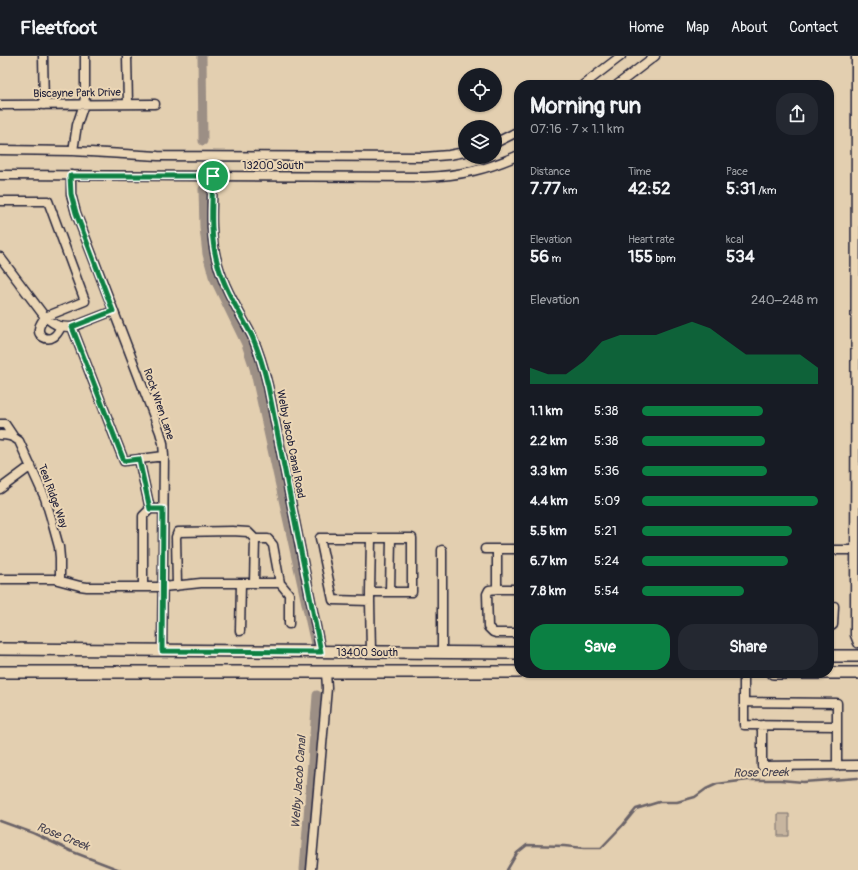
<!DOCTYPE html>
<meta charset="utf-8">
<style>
:root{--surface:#171b24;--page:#242831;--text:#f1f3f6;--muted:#9ea1a6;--line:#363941;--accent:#0b8043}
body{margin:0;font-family:Pangolin,sans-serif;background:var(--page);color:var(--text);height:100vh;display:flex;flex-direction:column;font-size:15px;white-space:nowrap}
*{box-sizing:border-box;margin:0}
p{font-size:13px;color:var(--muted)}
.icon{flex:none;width:22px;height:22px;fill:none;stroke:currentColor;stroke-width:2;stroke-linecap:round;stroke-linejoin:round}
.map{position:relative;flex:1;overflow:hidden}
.drawer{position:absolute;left:514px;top:24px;width:320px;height:598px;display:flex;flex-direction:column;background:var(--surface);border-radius:16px;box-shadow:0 1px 3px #0004}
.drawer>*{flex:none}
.controls{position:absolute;left:458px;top:12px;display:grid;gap:8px}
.controls a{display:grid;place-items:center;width:44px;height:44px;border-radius:50%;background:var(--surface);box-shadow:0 1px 3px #0004;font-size:20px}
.pin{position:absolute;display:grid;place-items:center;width:34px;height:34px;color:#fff;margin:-17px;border:2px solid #fff;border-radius:50%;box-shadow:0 1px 4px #0007}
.round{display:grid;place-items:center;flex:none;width:42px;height:42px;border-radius:16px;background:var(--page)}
.summary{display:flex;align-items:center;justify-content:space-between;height:68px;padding:0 16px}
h1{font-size:22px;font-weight:700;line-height:30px}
.stats{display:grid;grid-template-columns:repeat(3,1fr);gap:6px;height:68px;padding:4px 16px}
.stats div{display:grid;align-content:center}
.stats b{font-size:17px;font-weight:700}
.stats small{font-size:11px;font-weight:400}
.stats p{font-size:11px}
.chart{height:112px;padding:8px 16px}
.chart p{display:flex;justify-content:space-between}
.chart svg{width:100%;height:72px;margin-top:4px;fill:var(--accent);opacity:.7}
.action{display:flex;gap:8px;margin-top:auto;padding:8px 16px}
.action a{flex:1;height:46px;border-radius:16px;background:var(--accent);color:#fff;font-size:16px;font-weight:700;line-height:46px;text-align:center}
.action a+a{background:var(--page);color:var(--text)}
ul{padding:0 16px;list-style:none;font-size:13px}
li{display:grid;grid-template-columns:64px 48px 1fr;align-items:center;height:30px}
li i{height:10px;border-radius:5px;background:var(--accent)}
header{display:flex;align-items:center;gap:24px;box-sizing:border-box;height:56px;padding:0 20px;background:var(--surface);border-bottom:1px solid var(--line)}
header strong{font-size:19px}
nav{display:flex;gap:22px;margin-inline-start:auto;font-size:14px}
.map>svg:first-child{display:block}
</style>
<header>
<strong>Fleetfoot</strong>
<nav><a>Home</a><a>Map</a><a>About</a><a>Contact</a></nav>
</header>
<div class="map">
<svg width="858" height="814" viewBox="0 0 858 814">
<rect width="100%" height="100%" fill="#e3cfb0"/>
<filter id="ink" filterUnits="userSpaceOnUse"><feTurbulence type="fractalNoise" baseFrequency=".025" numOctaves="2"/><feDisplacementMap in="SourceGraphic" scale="8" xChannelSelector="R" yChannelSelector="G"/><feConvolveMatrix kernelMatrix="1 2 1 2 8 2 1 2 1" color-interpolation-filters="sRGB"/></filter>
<g filter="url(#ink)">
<path fill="#c7b59f" stroke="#746c6d" d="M 778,758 L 789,758 L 789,780 L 778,780 Z"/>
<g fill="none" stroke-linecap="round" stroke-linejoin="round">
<path stroke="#6b6367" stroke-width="2.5" d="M 0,765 L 33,777 L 73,796 L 120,814
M 507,814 L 517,797 L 527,789 L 564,790 L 584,792 L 601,792 L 623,769 L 636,753 L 659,746 L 677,746 L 695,741 L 706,733 L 717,728 L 748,724 L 780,724 L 803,726 L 858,722"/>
<path stroke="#9c8f85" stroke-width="9" d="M 202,0 L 203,85
M 203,133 L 204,172 L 207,198 L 213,220 L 246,288 L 254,312 L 315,588
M 304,814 L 317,639"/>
<g stroke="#22223b" stroke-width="11">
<path id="minor" d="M 43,0 L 44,49
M 127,0 L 128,48
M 856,0 L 855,579 L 858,587
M 583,29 L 621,0
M 617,29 L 655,0
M 0,49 L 155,48
M 495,87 L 519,75
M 0,94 L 73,95 L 158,100 L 424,101 L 449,99 L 465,96
M 73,95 L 77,69 L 84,48 L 85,40 L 85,0
M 0,119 L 425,121 C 460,120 488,113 519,99
M 71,119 L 71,138 L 76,157 L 160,376 L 163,387 L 164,400 L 162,595
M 213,120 C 212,149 209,180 218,209 C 225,234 240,257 252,280 C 259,296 264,313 268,330 L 321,596
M 0,145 L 48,145 L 85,245 L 45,261 L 0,201
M 61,271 C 59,274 57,279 53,281 C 47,285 38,280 39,273 C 39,269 43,264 45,261 C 55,269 58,271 72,271 L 124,405 L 164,400
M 72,271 L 113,255
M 0,368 L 5,368 L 13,380
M 0,379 C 8,379 13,380 19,385 L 45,442 L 51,462 L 59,491 L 60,502 L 60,524
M 139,403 L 150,453 L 163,453
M 0,433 L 31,410
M 371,482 L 370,536 L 390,536
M 485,493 L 519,493
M 497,493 L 497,533 L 519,533
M 829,494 L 855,494
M 0,523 L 54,523 L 80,530 L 87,531 L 163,531 L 201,527 L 280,527 L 289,538 L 289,568
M 254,527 L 255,483 L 268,483 L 273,489 L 280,527
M 177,530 L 176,481 L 178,476 L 232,475 L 248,476 L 255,483
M 143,531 L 143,460 L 150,453
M 497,533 L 489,534 L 487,538 L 488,571 L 493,576 L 496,577 L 519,577
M 370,536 L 370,545 L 333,544 L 320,482 C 351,482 382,482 412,482 L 412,536 L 390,536 L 391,482
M 370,545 L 371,596
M 829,550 L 834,550 L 833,569 L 829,571
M 240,575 L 241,527
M 442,596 L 442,494
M 744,617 L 744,669 L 837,670
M 744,646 L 837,647 L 837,710
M 762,669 L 762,710 L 858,709
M 311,814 L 327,632 L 326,616"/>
</g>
<g stroke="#22223b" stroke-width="14">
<path id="major" d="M 0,593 L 519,597
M 829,600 L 858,600
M 0,616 L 519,616
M 773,617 L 858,617"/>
</g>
<use href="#minor" stroke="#ebd6b5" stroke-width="8"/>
<use href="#major" stroke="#ebd6b5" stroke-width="11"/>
</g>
</g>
<g fill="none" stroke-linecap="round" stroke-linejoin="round" filter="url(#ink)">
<g stroke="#fff" stroke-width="8">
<path id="route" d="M 70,120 L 213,120 C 212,149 209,180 218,209 C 225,234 240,257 252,280 C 259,296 264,313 268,330 L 321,596 L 162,595 L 163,453 L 150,453 L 139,403 L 124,405 L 72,271 L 113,255 L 76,157 L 71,138 Z"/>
</g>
<use href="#route" stroke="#0b8043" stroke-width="5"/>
</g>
<g text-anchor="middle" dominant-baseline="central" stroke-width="4" stroke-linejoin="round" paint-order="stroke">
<g font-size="11" fill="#22223b" stroke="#ebd6b5">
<text transform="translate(77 37) rotate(-1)">Biscayne Park Drive</text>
<text x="273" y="109">13200 South</text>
<text transform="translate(159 348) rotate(71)">Rock Wren Lane</text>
<text transform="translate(291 388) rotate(79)">Welby Jacob Canal Road</text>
<text transform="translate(53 440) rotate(70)">Teal Ridge Way</text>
<text x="367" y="596">13400 South</text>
</g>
<g font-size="12" font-style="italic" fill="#474351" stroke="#ebd6b5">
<text transform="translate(761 717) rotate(-1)">Rose Creek</text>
<text transform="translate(299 726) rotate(-86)">Welby Jacob Canal</text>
<text transform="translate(63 781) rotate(22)">Rose Creek</text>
</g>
</g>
</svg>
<div class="controls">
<a><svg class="icon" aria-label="locate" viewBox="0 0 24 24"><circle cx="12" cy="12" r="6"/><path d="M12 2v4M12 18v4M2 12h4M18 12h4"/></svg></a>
<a><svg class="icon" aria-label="layers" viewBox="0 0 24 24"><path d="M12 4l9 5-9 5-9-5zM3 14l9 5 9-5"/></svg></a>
</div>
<div class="pin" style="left:213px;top:120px;background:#1e9e55"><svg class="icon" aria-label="arrive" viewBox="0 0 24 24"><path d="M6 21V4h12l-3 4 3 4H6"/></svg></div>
<section class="drawer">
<div class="summary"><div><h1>Morning run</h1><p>07:16 · 7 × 1.1 km</p></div><a class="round"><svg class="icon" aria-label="share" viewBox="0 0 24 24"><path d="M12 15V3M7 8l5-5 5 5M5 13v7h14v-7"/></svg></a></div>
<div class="stats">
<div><p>Distance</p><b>7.77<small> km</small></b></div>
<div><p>Time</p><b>42:52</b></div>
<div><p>Pace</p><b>5:31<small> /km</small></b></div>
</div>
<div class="stats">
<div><p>Elevation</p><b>56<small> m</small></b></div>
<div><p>Heart rate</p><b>155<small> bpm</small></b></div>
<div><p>kcal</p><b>534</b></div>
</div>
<div class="chart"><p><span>Elevation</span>240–248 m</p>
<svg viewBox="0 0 160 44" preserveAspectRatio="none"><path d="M0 44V34L10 38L20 38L30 30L40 18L50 14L60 14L70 14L80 10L90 6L100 10L110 18L120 26L130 26L140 26L150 26L160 34V44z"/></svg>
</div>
<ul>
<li><b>1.1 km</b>5:38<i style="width:69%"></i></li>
<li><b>2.2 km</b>5:38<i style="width:70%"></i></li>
<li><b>3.3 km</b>5:36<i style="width:71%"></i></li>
<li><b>4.4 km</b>5:09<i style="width:100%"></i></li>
<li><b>5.5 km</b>5:21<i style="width:85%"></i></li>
<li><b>6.7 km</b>5:24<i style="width:83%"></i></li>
<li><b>7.8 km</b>5:54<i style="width:58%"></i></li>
</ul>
<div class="action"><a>Save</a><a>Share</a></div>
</section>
</div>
